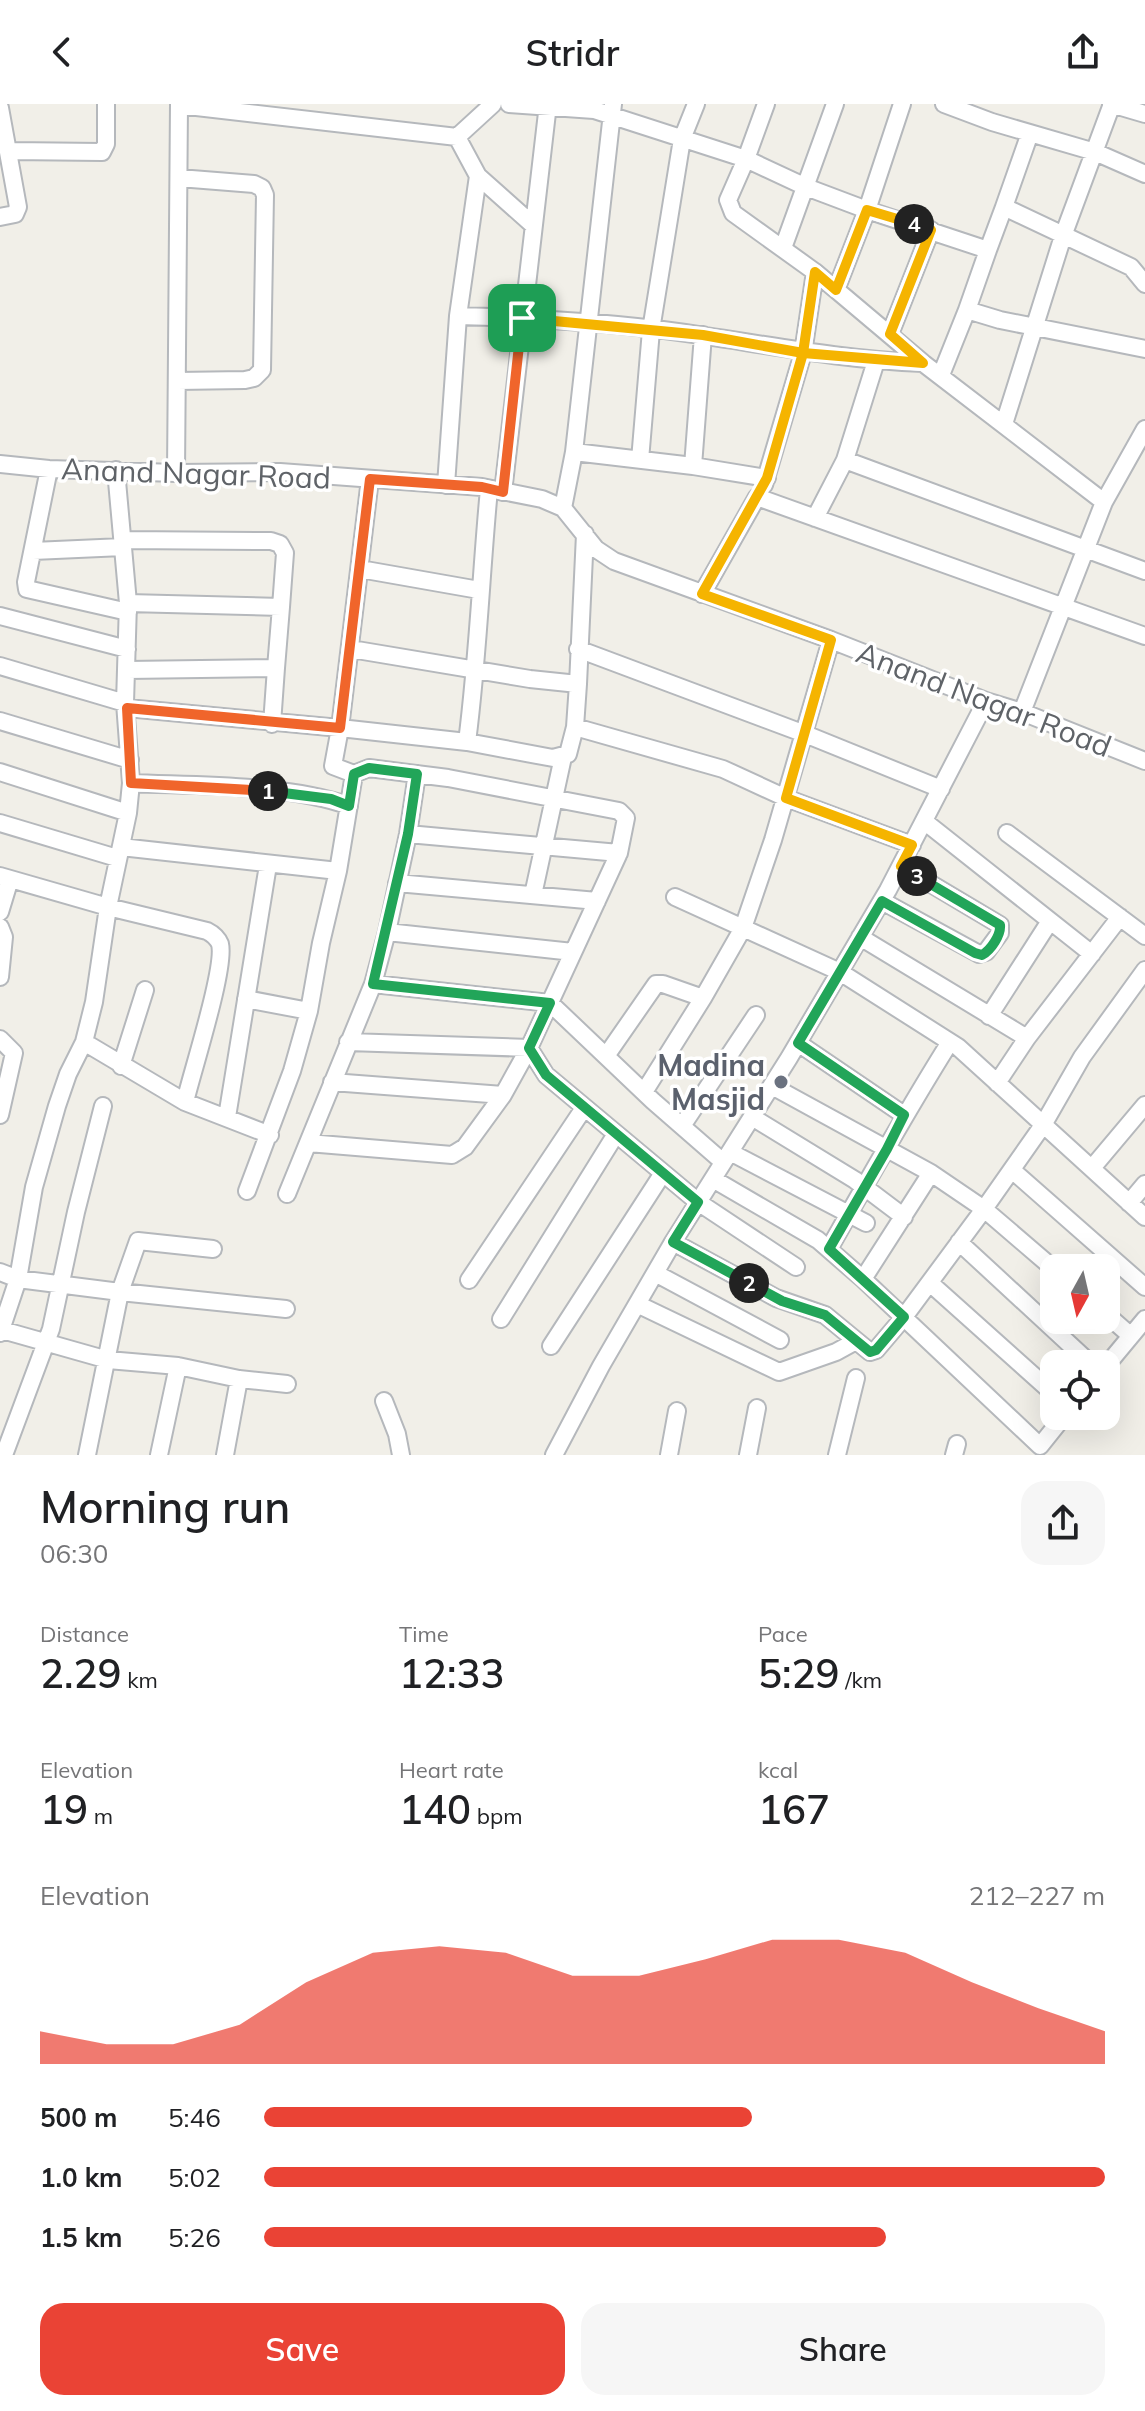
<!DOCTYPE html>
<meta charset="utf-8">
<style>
:root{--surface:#fff;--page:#f6f6f6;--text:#202124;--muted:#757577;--accent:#ea4335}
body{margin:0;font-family:Mulish,sans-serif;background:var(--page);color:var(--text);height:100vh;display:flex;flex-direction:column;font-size:30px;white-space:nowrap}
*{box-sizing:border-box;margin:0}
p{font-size:26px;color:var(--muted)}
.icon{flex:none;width:44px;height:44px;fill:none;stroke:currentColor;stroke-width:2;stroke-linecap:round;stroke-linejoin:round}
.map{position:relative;height:1351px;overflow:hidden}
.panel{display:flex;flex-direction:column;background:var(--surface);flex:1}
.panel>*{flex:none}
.needle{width:52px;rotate:188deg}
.controls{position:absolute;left:1040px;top:1150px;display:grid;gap:16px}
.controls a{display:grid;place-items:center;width:80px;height:80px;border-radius:16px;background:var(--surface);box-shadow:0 8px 32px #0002;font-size:40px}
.pin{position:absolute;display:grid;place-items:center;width:68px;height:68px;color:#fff;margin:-34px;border-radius:16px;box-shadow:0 4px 12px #0006}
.km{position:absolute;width:40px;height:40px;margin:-20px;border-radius:50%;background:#222;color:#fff;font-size:22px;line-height:40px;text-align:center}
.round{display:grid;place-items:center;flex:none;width:84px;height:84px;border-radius:24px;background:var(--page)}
.headline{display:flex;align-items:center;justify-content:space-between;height:136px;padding:0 40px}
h1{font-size:44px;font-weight:600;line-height:60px}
.metrics{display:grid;grid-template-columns:repeat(3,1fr);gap:12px;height:136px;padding:8px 40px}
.metrics div{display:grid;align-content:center}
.metrics b{font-size:40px;font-weight:600}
.metrics small{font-size:22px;font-weight:400}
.metrics p{font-size:22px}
.chart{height:224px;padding:16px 40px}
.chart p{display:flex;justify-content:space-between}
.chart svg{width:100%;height:144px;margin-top:8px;fill:var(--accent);opacity:.7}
.button{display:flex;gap:16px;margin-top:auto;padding:16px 40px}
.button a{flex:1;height:92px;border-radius:24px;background:var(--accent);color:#fff;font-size:32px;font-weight:600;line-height:92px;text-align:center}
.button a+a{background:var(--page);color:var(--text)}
ul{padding:0 40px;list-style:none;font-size:26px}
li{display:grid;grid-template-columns:128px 96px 1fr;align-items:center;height:60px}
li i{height:20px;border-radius:10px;background:var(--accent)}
header{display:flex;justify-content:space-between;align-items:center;height:104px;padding:0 40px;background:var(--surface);font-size:36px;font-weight:600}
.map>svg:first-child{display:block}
</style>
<header><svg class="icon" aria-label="back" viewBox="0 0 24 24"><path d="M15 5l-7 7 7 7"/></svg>Stridr<svg class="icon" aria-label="share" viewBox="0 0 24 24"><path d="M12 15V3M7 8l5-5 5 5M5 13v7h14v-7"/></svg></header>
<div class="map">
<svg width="1145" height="1351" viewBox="0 0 1145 1351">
<rect width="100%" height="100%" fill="#f1efe8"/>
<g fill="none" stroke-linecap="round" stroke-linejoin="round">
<g stroke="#b5b8bc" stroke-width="20">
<path id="minor" d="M 509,0 L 594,6 L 746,55 L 806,83 L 867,106 L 988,146 L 1004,103 L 1131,163 L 1145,180
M 766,0 L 746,55 L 728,96 L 733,109 L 815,168 L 923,259 L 1104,398
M 944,0 L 992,18 L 1095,48 L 1145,70
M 1111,0 L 1145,10
M 179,1 L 457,33 L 493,0
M 0,4 L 18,103 L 15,110 L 0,113
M 457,33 L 478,72 L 533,121
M 10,47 L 102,48 L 106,40 L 106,0
M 1004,103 L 1030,29
M 783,144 L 835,0
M 988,146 L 967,206 L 1000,216 L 1145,245
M 836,186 L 867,106 L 902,0
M 458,212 C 539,214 626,219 706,232 C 779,243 849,256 923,259
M 890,230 L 931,126
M 941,271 L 967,206
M 177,277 L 245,276 L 254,274 L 262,266 L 265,91 L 262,84 L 254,80 L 179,74
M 1004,320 L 1063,132 L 1112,0
M 574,348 L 613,0
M 640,356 L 651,226 L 682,35 L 696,0
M 845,356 L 876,257
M 0,360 L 49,365 L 176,369 L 280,368 L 482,383 L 542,395 L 563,404 L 596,445 L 614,457 L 831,536 L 986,597 L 1022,608 L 1145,657
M 693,362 L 703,231
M 49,365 L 26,478 L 27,485 L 128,508
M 176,369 L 179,0
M 370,375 L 340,624 L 467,638 L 553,654 L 568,650 L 575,623 L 578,580 L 585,430
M 446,381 L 458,212 L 478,72
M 764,381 L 803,249 L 815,168
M 503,388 L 548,0
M 563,404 L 574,348 L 693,362 L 767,374
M 815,414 L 845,356 L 1145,467
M 123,436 L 271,437 L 280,440 L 285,449 L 281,503 L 128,499
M 33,447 L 123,443
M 360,465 L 479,486
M 702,490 L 757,393 L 1145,532
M 0,512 L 127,545
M 351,545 L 530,575 L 578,580
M 578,545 L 805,630 L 941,685
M 0,562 L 125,599
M 127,566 L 276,564 L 281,503
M 1022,608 L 1104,398 L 1145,325
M 0,617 L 130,656
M 272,620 L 276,564
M 575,623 L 723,665 L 786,694 L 912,741
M 467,638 C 478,554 481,469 489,385
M 0,668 L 128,709
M 354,670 L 369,664 L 448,674 L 619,707 L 626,714 L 619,749 L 529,944 L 546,971 L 698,1098 L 796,1163
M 131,679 C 196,682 289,680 349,702
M 924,717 L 1092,850
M 0,719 L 117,754
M 1007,729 L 1145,832
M 408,730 L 619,749
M 121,743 L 338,767 L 354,670 L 333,662 L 340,624 L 127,604
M 0,772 L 108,803 L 207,827 C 213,830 217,833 220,840 C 226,863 192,968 185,998
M 397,779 L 597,797
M 533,791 L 563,653
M 675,793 L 840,868 L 958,943 L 1145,1113
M 882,797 L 979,850 L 986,848 L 1000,829 L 1000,821 L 901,762
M 0,808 L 10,775
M 0,823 L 4,833 L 0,873
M 387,828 L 573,848
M 860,833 L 1027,934
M 373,880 L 550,899 L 653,997 L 723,1058
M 246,895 L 309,907
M 989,912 L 1050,817
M 0,935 L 14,949 L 0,1011
M 84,938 L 185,998 L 270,1031
M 798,939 L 904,1011
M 606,952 L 656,880 L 663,880 L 703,894
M 121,962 L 145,886
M 332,978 L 503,991 L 529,944 L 348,938
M 997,979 L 1027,934 L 1120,813
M 644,988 L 703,894 L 743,824 L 773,736 L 831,536
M 227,1013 L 268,761
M 752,1013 L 855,1076 L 904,1113
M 682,1022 L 756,911
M 308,1039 L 452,1051 L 465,1043 L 503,991
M 730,1048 L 866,1119
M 1092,1064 L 1145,1001
M 1012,1066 L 1145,1183
M 931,1069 L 984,1105 L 1054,1165
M 713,1075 L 818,1136 L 863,1175 L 931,1069 L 772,982
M 247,1087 L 292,967 L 309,907 L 321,839 L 338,767
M 287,1090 L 373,880 L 387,828 L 408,730 L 417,670
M 1129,1099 L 1145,1080
M 673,1138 L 776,1194 L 825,1211 L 870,1248 L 876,1246 L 904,1213 L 984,1105 L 1043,1021 L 1082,953 L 1145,866
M 959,1138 L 1091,1260
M 213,1145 L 138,1137 L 120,1188 L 286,1205
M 829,1145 C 868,1076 907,1006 950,938
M 0,1168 L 18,1175 L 120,1188 L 87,1351
M 655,1169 L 780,1236
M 863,1175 L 1040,1342 L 1064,1312
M 469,1176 L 584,1004
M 930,1179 L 1054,1290
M 637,1200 L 779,1268 L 836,1248 L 856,1237
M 1106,1210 L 1131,1232
M 501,1215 L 616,1030
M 2,1226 L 108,1256 L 178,1262 L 239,1275 L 287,1280
M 0,1229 L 18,1175 L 34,1083 L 57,1002 L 68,970 L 84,938 L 94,898 L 108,803 L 128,709 L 131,679 L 125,599 L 128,499 L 116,366
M 551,1242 L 663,1069
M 1106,1262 L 1145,1215
M 384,1297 L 397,1330 L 401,1351
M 4,1351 L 51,1225 L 76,1108 L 103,1002
M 159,1351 L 178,1262
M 225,1351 L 239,1275
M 554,1351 L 601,1262 L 673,1138 L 789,954 L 888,786 L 986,597
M 669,1351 L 677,1307
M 748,1351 L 757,1304
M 837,1351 L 856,1274
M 954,1351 L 957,1340"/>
</g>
<use href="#minor" stroke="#fff" stroke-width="16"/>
</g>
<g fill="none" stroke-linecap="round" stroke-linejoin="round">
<g stroke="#fff" stroke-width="16">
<path id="split-1" d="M 268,687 L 131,679 L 127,604 L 340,624 L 370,375 L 482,383 L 503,388 L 522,214"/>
</g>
<g stroke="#fff" stroke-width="16">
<path id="split-2" d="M 268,687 L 331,695 L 349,702 L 354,670 L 369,664 L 417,670 L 408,730 L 373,880 L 550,899 L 529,944 L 546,971 L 698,1098 L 673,1138 L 749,1179"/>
</g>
<g stroke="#fff" stroke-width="16">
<path id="split-3" d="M 749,1179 L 782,1197 L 825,1211 L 870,1248 L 876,1246 L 904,1213 L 829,1145 L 887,1045 L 904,1011 L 798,939 L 882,797 L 975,849 L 982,851 C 991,846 1001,831 1000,821 L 917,772"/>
</g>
<g stroke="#fff" stroke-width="16">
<path id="split-4" d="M 914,120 L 867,106 L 836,186 L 815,168 L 803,249 L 767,374 L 702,490 L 831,536 L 786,694 L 912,741 L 901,762 L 917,772"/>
</g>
<g stroke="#fff" stroke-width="16">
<path id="split-5" d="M 522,214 L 703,231 L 803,249 L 923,259 L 890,230 L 931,126 L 914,120"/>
</g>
<use href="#split-1" stroke="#f0652b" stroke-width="10"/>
<use href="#split-2" stroke="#22a559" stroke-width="10"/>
<use href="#split-3" stroke="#22a559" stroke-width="10"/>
<use href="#split-4" stroke="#f5b400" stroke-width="10"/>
<use href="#split-5" stroke="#f5b400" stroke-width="10"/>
</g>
<circle fill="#6b7280" stroke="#fff" stroke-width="3" cx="781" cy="978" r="8"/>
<g text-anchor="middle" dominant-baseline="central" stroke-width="7" stroke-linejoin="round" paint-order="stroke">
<g font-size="30" fill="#5f6368" stroke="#fff">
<text transform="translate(196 369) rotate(2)">Anand Nagar Road</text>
<text transform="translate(984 595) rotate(21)">Anand Nagar Road</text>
</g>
<g font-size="30" font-weight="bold" fill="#5b616d" stroke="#fff" text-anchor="end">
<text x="765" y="961">Madina<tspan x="765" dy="34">Masjid</tspan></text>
</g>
</g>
</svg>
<div class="controls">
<a><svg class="needle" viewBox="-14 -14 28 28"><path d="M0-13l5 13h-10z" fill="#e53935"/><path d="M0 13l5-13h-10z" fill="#757577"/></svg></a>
<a><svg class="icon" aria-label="locate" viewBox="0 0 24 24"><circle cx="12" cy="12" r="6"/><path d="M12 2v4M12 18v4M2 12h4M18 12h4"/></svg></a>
</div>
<div class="pin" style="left:522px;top:214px;background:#1e9e55"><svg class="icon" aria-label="arrive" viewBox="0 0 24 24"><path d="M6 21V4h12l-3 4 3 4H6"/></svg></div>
<b class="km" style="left:268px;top:687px">1</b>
<b class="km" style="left:749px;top:1179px">2</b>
<b class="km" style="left:917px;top:772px">3</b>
<b class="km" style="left:914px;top:120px">4</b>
</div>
<section class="panel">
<div class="headline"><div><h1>Morning run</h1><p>06:30</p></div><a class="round"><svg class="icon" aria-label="share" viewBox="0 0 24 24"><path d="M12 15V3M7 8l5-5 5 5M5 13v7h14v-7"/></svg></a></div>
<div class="metrics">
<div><p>Distance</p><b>2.29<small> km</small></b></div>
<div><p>Time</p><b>12:33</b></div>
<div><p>Pace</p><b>5:29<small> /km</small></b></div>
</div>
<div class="metrics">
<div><p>Elevation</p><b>19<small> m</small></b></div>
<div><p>Heart rate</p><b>140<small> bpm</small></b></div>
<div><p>kcal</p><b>167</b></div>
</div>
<div class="chart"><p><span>Elevation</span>212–227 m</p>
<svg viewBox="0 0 160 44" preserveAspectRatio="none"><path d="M0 44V34L10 38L20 38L30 32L40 19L50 10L60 8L70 10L80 17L90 17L100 12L110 6L120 6L130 10L140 19L150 27L160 34V44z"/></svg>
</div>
<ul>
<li><b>500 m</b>5:46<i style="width:58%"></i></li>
<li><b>1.0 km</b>5:02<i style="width:100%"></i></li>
<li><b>1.5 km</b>5:26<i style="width:74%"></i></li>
</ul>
<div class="button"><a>Save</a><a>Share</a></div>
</section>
